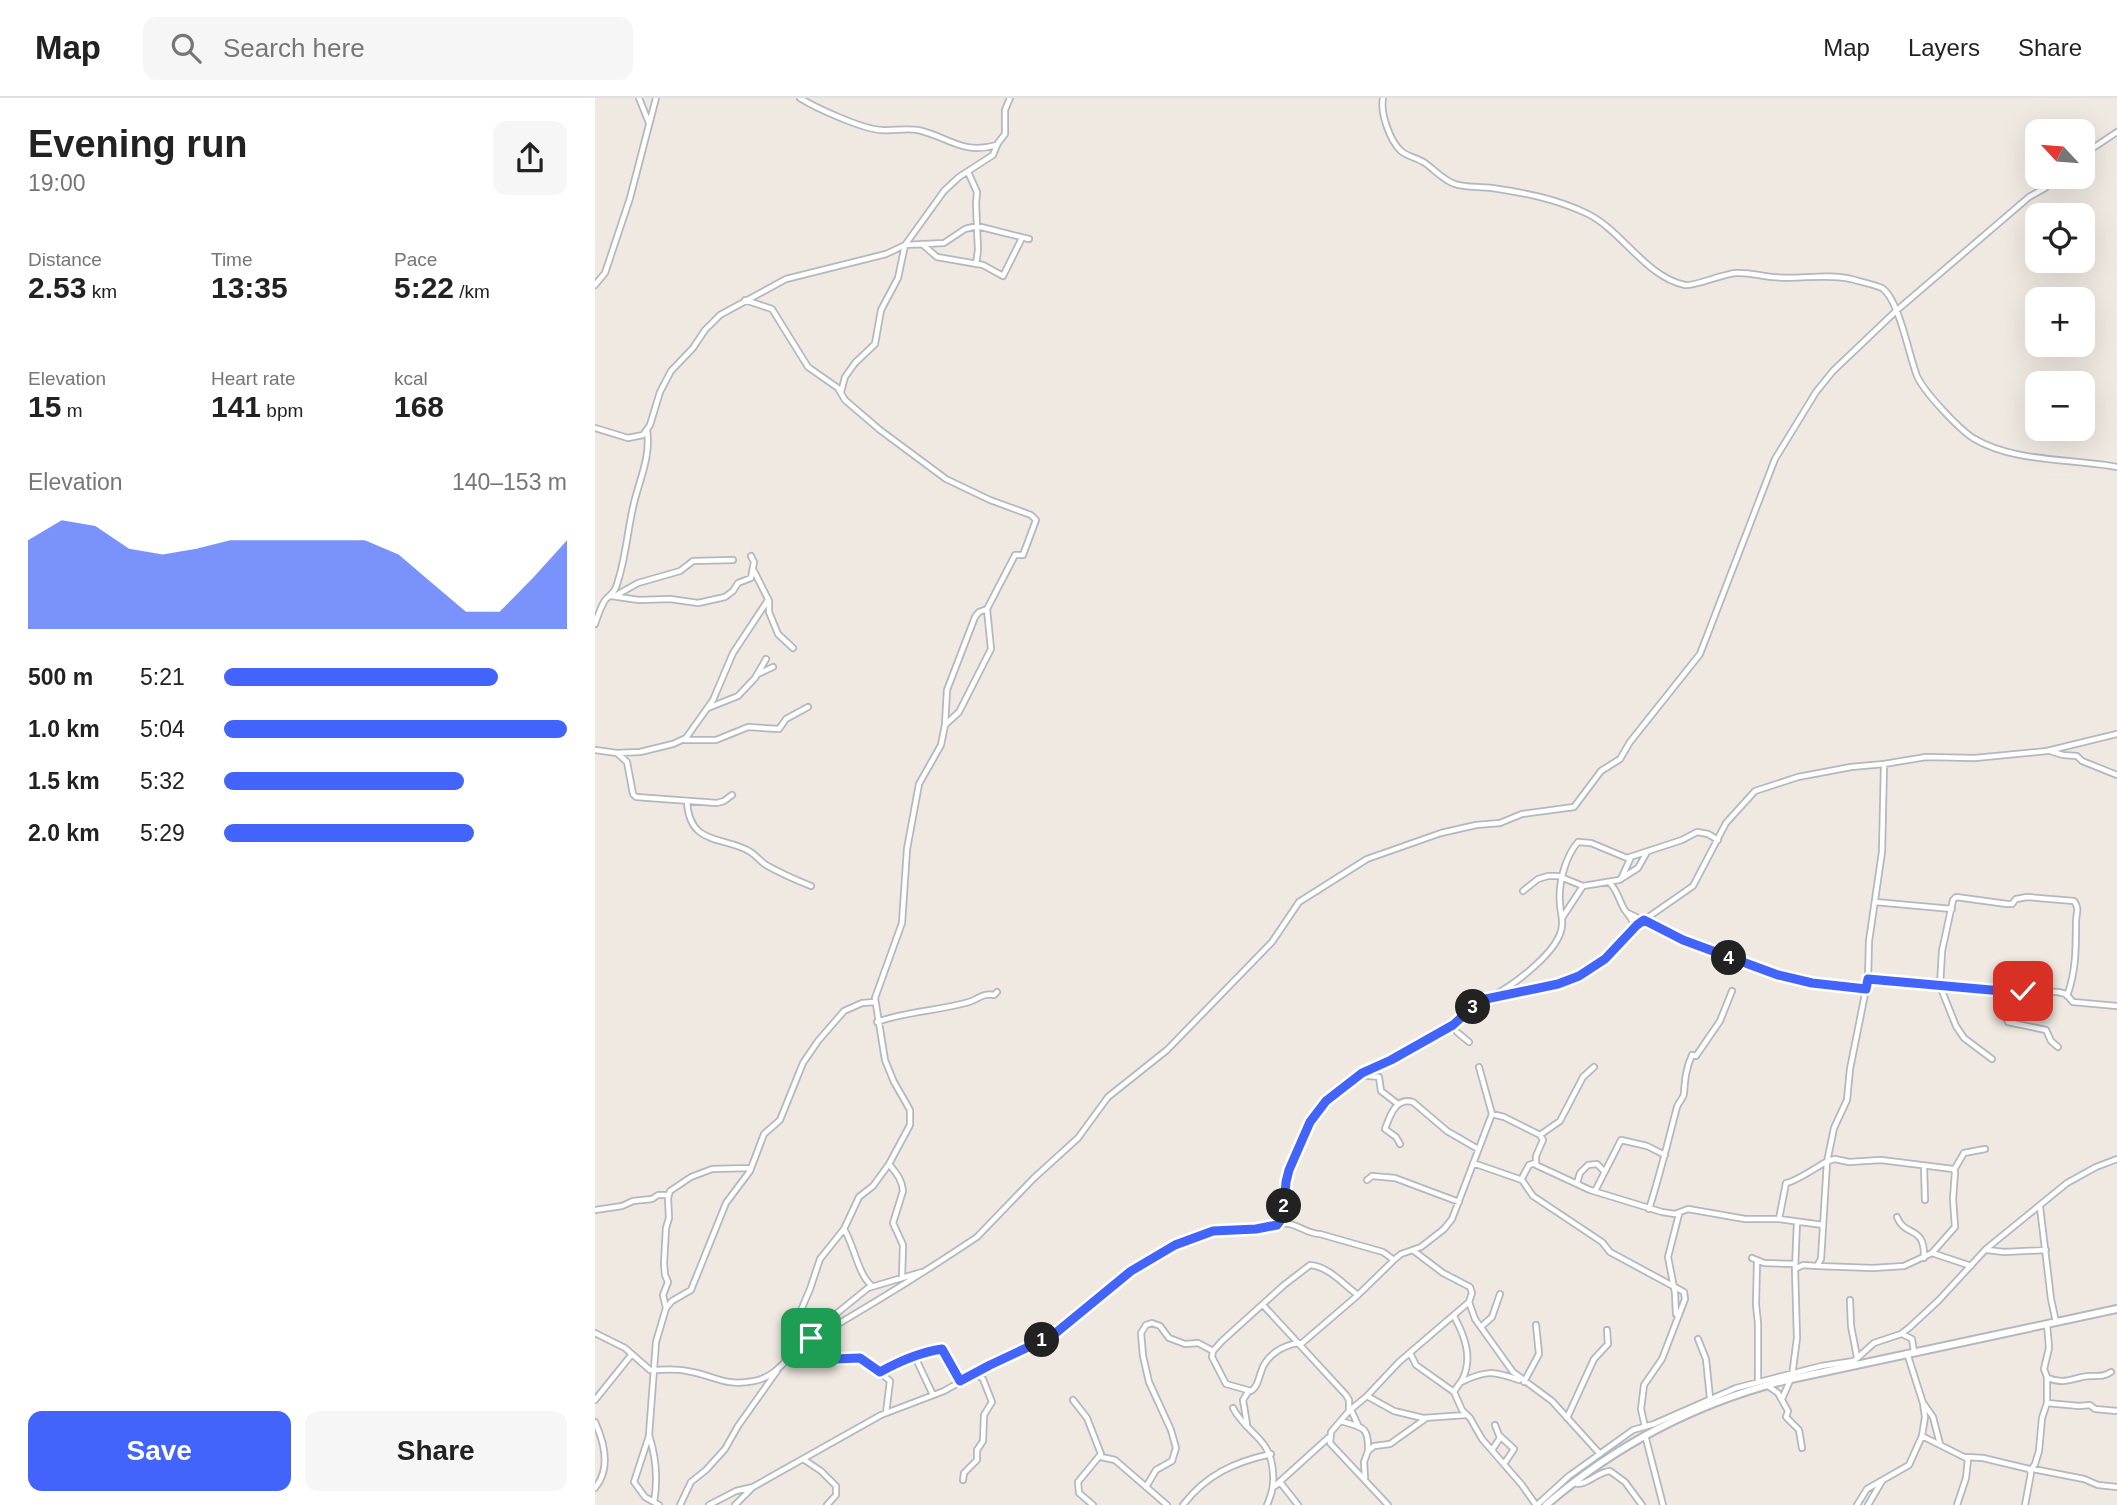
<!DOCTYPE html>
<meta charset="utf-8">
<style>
:root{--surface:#fff;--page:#f6f6f6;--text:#222;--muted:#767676;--line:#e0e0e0;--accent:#4264fb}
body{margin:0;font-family:Arial,sans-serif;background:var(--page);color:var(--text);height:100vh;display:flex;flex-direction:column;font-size:26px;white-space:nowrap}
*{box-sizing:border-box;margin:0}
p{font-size:23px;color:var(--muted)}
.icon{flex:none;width:38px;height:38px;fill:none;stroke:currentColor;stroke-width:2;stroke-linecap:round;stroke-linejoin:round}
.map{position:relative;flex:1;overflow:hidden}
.details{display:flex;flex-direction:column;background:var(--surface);width:595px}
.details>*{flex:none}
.needle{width:46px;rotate:296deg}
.buttons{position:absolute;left:1430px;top:21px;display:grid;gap:14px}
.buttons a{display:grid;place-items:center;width:70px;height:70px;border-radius:14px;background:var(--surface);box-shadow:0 7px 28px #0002;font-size:35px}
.pin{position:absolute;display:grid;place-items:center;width:60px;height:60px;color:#fff;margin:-30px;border-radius:14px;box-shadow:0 4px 10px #0006}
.km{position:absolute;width:35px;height:35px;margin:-18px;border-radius:50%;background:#222;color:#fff;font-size:19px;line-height:35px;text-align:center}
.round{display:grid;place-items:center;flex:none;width:74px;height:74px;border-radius:14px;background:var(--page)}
.head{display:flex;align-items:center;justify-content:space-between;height:119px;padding:0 28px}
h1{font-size:38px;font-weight:600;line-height:52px}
.figures{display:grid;grid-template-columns:repeat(3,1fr);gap:10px;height:119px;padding:7px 28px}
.figures div{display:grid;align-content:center}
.figures b{font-size:30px;font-weight:600}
.figures small{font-size:19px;font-weight:400}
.figures p{font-size:19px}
.chart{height:196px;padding:14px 28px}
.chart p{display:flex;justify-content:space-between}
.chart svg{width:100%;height:126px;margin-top:7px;fill:var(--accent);opacity:.7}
.action{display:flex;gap:14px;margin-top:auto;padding:14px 28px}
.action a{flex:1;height:80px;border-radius:14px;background:var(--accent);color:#fff;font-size:28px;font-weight:600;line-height:80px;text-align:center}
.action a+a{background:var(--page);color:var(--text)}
ul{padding:0 28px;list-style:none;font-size:23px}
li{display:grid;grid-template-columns:112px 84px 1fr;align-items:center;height:52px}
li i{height:18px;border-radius:9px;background:var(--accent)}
header{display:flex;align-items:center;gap:42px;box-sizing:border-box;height:98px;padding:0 35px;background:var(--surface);border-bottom:2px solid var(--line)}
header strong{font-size:33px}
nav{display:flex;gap:38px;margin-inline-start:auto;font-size:24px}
.search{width:490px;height:63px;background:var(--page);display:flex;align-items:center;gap:18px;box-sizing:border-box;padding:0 24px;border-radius:14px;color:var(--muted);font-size:26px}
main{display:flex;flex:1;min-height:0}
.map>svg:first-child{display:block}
</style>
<header>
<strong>Map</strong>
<div class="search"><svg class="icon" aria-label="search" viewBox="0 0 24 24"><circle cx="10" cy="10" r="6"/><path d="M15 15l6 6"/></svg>Search here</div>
<nav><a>Map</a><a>Layers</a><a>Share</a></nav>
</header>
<main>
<section class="details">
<div class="head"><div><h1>Evening run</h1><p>19:00</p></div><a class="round"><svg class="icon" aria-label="share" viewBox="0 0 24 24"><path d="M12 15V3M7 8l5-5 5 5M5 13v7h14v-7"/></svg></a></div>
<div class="figures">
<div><p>Distance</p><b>2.53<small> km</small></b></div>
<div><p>Time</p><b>13:35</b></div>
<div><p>Pace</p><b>5:22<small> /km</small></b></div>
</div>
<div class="figures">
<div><p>Elevation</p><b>15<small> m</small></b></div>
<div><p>Heart rate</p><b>141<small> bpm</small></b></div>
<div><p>kcal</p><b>168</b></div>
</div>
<div class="chart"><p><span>Elevation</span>140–153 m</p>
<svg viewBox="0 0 160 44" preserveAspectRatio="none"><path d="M0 44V13L10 6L20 8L30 16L40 18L50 16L60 13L70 13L80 13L90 13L100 13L110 18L120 28L130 38L140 38L150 26L160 13V44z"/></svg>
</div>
<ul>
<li><b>500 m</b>5:21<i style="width:80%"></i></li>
<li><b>1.0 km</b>5:04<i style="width:100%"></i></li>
<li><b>1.5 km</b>5:32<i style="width:70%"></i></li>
<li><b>2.0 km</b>5:29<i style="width:73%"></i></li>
</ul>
<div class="action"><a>Save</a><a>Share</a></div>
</section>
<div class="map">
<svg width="1522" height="1407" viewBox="0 0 1522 1407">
<rect width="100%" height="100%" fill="#efe9e1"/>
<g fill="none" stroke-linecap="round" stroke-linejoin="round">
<g stroke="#b4b7c1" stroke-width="8">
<path id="street" d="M 44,0 L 54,25
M 205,0 C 221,10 267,31 286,32 C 299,33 310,30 323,32 C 354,39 367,57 402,47
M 788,0 C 785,15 795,43 806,53 C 813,59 823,60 830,65 C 840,72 848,82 860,86 C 871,90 885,88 897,90 C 931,95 962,101 993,116 C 1027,133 1051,179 1090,187 C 1098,189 1127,176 1141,175 C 1154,174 1165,178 1177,179 C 1204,182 1231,175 1256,181 C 1263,183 1281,187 1287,190 C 1304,201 1314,258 1322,278 C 1329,294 1363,330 1378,340 C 1419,365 1477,360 1522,369
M 1488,45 L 1498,50 L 1522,34
M 373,74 L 382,94 L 381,106 L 383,152 L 381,166
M 327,146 L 342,159 L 388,167 L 408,178 L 427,140
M 0,187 L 10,175 L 35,100 L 61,0
M 150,202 L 177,211 L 213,269 L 243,290 L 250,302 L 285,332 L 351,381 L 395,402 L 436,417 L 441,422 L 428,457 L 420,457 L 392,511 L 384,514 L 380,519 L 352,592 L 350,627 L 346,647 L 324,686 L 312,751 L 307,825 L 280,900 L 290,962 L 299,984 L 315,1012 L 315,1027 L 294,1066 L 278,1088 L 264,1099 L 249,1131 L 225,1161 L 215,1191 L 193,1243 L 190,1263
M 246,294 L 250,279 L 260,265 L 280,246 L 286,212 L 303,180 L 310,147 L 349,145 L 370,131 L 382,128 L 434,141
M 0,330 L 33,340 L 48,337 L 55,327 L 65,294 L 76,273 L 98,250 L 110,232 L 125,217 L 191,181 L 291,156 L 310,147 L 349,93 L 364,79 L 398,57 L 403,45 L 410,36 L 410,12 L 415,0
M 159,473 L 174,503 L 174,514 L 183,536 L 198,550
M 16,498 L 44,502 L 75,501 L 103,505 L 130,499 L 138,493 L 143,485 L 156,480 L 159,464 L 156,458
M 20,498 L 43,485 L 85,473 L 98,463 L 138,462
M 0,526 C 3,518 6,507 11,501 C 15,497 19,495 21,489 C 31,462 32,433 39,405 C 45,380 56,358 52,332
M 163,576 L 178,569
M 113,610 L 143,598 L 160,580 L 171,561
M 350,627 L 364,614 L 396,551 L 392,511
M 89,642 L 121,642 L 153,629 L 184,631 L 191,621 L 213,609
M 0,652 L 22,655 L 45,654 L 78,646 L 91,640 L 118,602 L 138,555 L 173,502
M 1455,653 L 1468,657 L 1482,658 L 1487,663 L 1522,677
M 22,655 L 32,664 L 38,696 L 41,699 L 122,705 L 129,703 L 137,697
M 92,703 C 94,748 128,738 154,753 C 161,757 165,763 171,767 C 185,775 201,782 216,788
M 1026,781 L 1036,759
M 1014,784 C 1022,792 1023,799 1028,809 C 1032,817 1038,819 1039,829
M 928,793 L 943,781 L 953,778 L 963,778 L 988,788 L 1024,782 L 1043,770 L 1052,754
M 1280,804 L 1357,811
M 1033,815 L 1088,842 L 1183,877 L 1217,885 L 1271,891
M 967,820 L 988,788
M 1273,881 L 1407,893 L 1463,894 L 1471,896 L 1478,904 L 1522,908
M 1407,893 L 1407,908 L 1413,924 L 1451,932 L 1456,943 L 1463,949
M 896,899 C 917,888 966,853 967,827 C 968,820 965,813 965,806 C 963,786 970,759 983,744 L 996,745 L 1032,760 L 1087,742 L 1102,734 L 1113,736 L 1123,742
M 282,924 C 312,913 343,913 374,904 C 384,901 387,895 399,897 L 402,894
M 874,944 L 862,934 L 858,927 L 886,902 L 912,898 L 976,882 L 1010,861 L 1042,827 L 1098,788 L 1131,725 L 1160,693 L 1203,679 L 1256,669 L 1289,666 L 1331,659 L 1380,660 L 1452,653 L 1522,636
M 1397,961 L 1369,940 L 1361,928 L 1345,888 L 1347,853 L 1358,802 L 1361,799 L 1412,806 L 1417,806 L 1421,801 L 1432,799 L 1479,803 C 1485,811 1481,815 1481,824 C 1481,850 1481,874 1472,898
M 884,969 L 897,1016
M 765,976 L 824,947 L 858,927
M 945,1037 L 948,1042 L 941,1058 L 941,1067 L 995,1092 L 1067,1114 L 1080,1116 L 1093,1111 L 1150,1121 L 1184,1121 L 1228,1127
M 805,1046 L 801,1039 L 790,1031 C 795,1017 801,999 818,1004 L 852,1033 L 883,1051
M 878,1065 L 927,1082 L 938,1098 L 1007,1144 L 1015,1154 L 1089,1194 L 1090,1201 L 1067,1261 L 1049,1287 L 1046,1311 L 1050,1329
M 294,1066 C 301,1075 307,1081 308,1093 L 298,1125 L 308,1147 L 307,1179
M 1329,1069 L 1330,1102
M 1359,1072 L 1369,1055 L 1390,1051
M 772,1082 L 777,1078 L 800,1080 L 864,1104
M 926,1082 L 934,1067 L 940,1065
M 982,1085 L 985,1075 L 993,1067 L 1002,1066 L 1009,1073
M 1000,1093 L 1026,1042 L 1052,1048 L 1070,1057
M 1445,1109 L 1456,1201 L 1461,1224
M 1054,1111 C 1065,1077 1073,1043 1082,1009 C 1084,1003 1089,1000 1089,995 C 1090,981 1091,970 1097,957 L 1101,958 L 1125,923 L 1137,893
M 0,1112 L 27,1108 L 38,1103 L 57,1101 L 63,1097 L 73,1097
M 1302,1119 C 1310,1140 1330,1126 1329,1160
M 1184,1121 L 1191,1085 C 1200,1084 1220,1070 1231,1064
M 682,1127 C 699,1121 709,1136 725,1136 L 788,1154 L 799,1162
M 249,1131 C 259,1147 263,1176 276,1187
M 1392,1152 L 1409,1154 L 1451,1152
M 819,1153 L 848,1175 L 875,1189 L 877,1195 L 874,1204 L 880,1221 L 918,1274 L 957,1303 L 1005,1356
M 1337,1155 L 1376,1168
M 1157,1160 L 1169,1165 L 1200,1166
M 1162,1164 L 1161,1207 L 1163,1225 L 1163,1283
M 1222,1168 L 1278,1170 L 1309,1168 L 1337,1155 L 1360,1129 L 1358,1101 L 1360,1074 L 1358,1071 L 1286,1062 L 1254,1064 L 1240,1061 L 1233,1063
M 1200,1171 L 1202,1124
M 1255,1202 L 1256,1228 L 1262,1259
M 668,1207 L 751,1297 L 754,1302 L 754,1313 L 736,1334 L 735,1345 L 793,1407
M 71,1210 L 68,1197 L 73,1184 L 70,1177 L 69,1166 L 71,1130 L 74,1120 L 73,1100 L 75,1093 L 96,1079 L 117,1071 L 156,1070
M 1081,1216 L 1080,1195 L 1073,1159 L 1084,1116
M 887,1228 L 897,1219 L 905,1196
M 0,1235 L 30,1250 L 55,1272 C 67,1272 80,1270 92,1273 C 119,1277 128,1289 159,1283 C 183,1279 194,1255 214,1243 C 271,1210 327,1176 382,1139 L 439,1080 L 483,1040 L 513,999 L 572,952 L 677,844 L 704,804 L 772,761 L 846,735 L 881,727 L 905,725 L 927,716 L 979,709 L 1006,673 L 1025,661 L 1035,644 L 1105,556 L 1180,361 L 1221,294 L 1238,273 L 1301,213 L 1434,99 L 1450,90 L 1460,79
M 1307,1236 L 1317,1241 L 1319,1254
M 214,1241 L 225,1229 L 273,1190 L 327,1174
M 1103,1241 L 1111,1261 L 1115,1300
M 704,1245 C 688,1247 671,1257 666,1274 C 663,1282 663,1288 656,1293 L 631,1286 L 617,1259 L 618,1253 L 627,1243 L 689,1187 L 715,1167 C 733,1168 749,1187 763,1197
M 706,1246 L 763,1197 L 800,1161 L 806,1156 L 826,1149 L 849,1131 L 857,1121 L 897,1016 L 909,1019 L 945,1037 L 965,1023 L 988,979 L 999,969
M 208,1248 L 240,1261 L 265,1260 L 269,1261 L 295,1283 L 291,1315
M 815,1255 L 821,1267 L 859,1294 L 867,1312 L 875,1320 L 887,1341 L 927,1387 L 941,1407
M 321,1261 L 332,1255 L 347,1251 L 365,1283
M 1259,1263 L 1279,1245 L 1306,1236 L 1315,1229 L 1344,1202 L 1391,1151 L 1472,1085 L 1501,1069 L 1522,1061
M 285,1274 L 309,1262 L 321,1261 L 338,1297
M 1453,1280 C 1467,1286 1474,1282 1487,1279 C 1498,1276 1506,1281 1516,1274
M 866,1284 C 892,1272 898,1273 924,1282
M 929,1284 L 944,1256 L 941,1227
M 1173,1288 L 1183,1295 L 1193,1313 L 1191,1319 L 1204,1332 L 1207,1350
M 859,1294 C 861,1289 866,1285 868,1280 C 878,1258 869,1237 859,1218
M 772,1298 L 799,1313 L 828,1320 L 871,1317
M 1187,1301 L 1197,1278 L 1202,1240 L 1200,1171 L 1208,1167 L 1222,1168 L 1226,1161 L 1232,1064 L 1239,1030 L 1252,1002 L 1255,971 L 1273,881 L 1274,843 L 1287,754 L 1289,666
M 0,1302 L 37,1256
M 478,1302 L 492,1320 L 506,1356 L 483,1384 L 484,1395 L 498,1407
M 1452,1305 L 1484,1308 L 1495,1307 L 1500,1311 L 1522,1313
M 1329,1306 L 1338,1319 L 1345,1346
M 638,1310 C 652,1337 676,1339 678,1375 C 679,1388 677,1395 672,1407
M 756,1312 L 763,1327
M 754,1313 L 772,1298 L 804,1264 L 874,1204
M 972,1320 L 999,1261 L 1013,1246 L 1012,1232
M 746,1323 C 767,1330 774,1327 773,1353
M 0,1324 C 10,1346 16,1371 0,1390
M 652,1326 L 648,1302 L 653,1294
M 1050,1337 L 1068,1407
M 54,1338 L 39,1384 L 50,1399 L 64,1407
M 905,1338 L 919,1351 L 909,1366
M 1327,1338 L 1373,1361 L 1371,1380 L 1362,1407
M 897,1352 L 905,1340 L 900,1327
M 506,1359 L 520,1362 L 572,1407
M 1372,1359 L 1388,1360 L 1434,1371 L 1436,1375 L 1430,1407
M 208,1361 L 226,1373 L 241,1388 L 241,1397 L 232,1407
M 1438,1371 L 1489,1381 L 1503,1387 L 1522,1389
M 1436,1372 L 1440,1366 L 1444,1353 L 1447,1320 L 1452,1305 L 1452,1279 L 1449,1271 L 1454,1250 L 1452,1226
M 770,1380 L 769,1364 L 773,1353 L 779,1348 L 795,1346 L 830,1321
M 368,1382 L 369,1375 L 382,1362 L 382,1352 L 388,1343 L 389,1317 L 397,1304 L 388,1281 L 380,1275
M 685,1384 L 703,1407
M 978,1385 C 992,1389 1001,1374 1015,1373 L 1030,1384 L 1047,1407
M 680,1388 L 733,1340
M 551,1389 L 561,1372 L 577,1363 L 581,1350 L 576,1332 L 554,1284 L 548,1258 L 546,1235 L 551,1227 L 557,1225 L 565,1228 L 574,1240 L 590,1246 L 603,1245 L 618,1253
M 59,1404 C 63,1382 61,1359 54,1337 L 61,1244 L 71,1210 L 77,1203 L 96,1192 L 131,1105 L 155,1073 L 169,1036 L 185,1022 L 208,965 L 223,943 L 249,913 L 267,905 L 280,904
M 85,1407 L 96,1384 L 111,1372 L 130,1351 L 143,1328 L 182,1273
M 114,1407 L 141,1393 L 158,1389
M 140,1407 L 158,1389 L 286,1317 L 349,1293 L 395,1267 L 457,1238 L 520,1185 L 571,1151 L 618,1133 L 661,1131 L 682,1127 C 692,1115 688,1100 690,1085 C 695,1061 713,1021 731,1004 C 740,994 754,986 764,977 L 784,979 L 786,993 L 803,1006
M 588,1407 C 611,1377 639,1364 676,1356
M 942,1407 L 974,1378 L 1038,1332 L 1059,1326 L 1141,1290 L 1226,1268 L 1259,1263
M 1262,1407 L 1272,1391 L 1314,1367 L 1327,1338 L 1330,1319 L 1328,1305 L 1312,1255
M 1273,1407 L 1287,1383"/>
</g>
<g stroke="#b4b7c1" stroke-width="10">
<path id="secondary" d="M 951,1407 C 1022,1346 1105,1303 1196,1281 L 1522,1211"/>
</g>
<use href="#street" stroke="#fff" stroke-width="4.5"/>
<use href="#secondary" stroke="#fff" stroke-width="6"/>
</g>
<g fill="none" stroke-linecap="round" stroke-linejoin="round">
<g stroke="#fff" stroke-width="14">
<path id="route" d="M 216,1240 L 208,1248 L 240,1261 L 265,1260 L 285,1274 C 303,1264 327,1254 347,1251 L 365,1283 L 395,1267 L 457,1238 L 536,1173 L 580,1147 L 618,1133 L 661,1131 L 682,1127 L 688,1119 L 691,1084 L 694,1072 L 715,1024 L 731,1003 L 767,975 L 796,962 L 858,927 L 886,902 L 963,886 L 984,878 L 1010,861 L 1042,827 L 1049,822 L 1088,842 L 1183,877 L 1217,885 L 1271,891 L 1273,881 L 1407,893 L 1428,893"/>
</g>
<use href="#route" stroke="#4264fb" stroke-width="9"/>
</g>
</svg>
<div class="buttons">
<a><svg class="needle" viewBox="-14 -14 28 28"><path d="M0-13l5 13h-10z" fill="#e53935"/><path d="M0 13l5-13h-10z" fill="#767676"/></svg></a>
<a><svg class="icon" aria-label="locate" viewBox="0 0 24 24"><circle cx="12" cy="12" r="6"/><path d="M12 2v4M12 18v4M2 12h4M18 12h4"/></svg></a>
<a>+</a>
<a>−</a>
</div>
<div class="pin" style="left:216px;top:1240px;background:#1e9e55"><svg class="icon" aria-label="arrive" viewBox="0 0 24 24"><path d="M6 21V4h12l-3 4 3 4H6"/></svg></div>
<div class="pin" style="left:1428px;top:893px;background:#d93025"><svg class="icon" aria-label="check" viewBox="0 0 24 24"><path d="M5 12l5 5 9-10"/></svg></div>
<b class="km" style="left:447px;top:1242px">1</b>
<b class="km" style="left:689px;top:1108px">2</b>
<b class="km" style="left:878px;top:909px">3</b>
<b class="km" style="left:1134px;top:860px">4</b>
</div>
</main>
